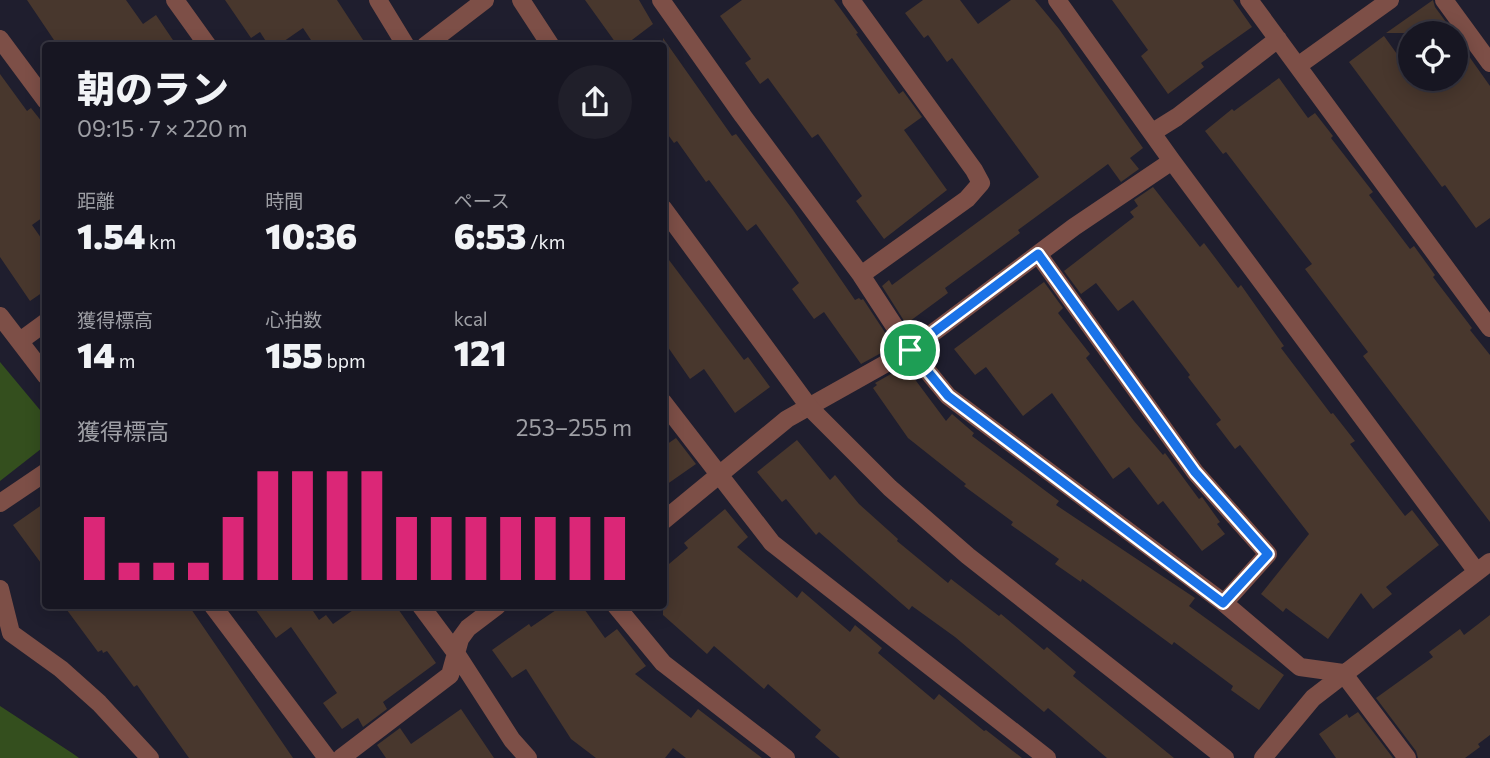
<!DOCTYPE html>
<html lang="ja">
<meta charset="utf-8">
<style>
:root{--surface:#171622;--page:#201f2a;--text:#f1f3f6;--muted:#9e9fa5;--line:#363540;--accent:#db2777}
body{margin:0;font-family:Commissioner,"Noto Sans JP",sans-serif;background:var(--page);color:var(--text);height:100vh;display:flex;flex-direction:column;font-size:26px;white-space:nowrap}
*{box-sizing:border-box;margin:0}
p{font-size:23px;color:var(--muted)}
.icon{flex:none;width:38px;height:38px;fill:none;stroke:currentColor;stroke-width:2;stroke-linecap:round;stroke-linejoin:round}
.map{position:relative;flex:1;overflow:hidden}
.panel{position:absolute;left:42px;top:42px;width:625px;height:567px;display:flex;flex-direction:column;background:var(--surface);border-radius:7px;box-shadow:0 4px 18px #0003,0 0 0 2px var(--line)}
.panel>*{flex:none}
.fabs{position:absolute;left:1398px;top:21px;display:grid;gap:14px}
.fabs a{display:grid;place-items:center;width:70px;height:70px;border-radius:50%;background:var(--surface);box-shadow:0 4px 18px #0003,0 0 0 2px var(--line);font-size:35px}
.pin{position:absolute;display:grid;place-items:center;width:60px;height:60px;color:#fff;margin:-30px;border:4px solid #fff;border-radius:50%;box-shadow:0 2px 7px #0007}
.round{display:grid;place-items:center;flex:none;width:74px;height:74px;border-radius:37px;background:var(--page)}
.summary{display:flex;align-items:center;justify-content:space-between;height:119px;padding:0 35px}
h1{font-size:38px;font-weight:800;line-height:52px}
.stats{display:grid;grid-template-columns:repeat(3,1fr);gap:10px;height:119px;padding:7px 35px}
.stats div{display:grid;align-content:center}
.stats b{font-size:35px;font-weight:800}
.stats small{font-size:19px;font-weight:400}
.stats p{font-size:19px}
.chart{height:196px;padding:14px 35px}
.chart p{display:flex;justify-content:space-between}
.chart svg{width:100%;height:126px;margin-top:7px;stroke:var(--accent);stroke-width:6}
.map>svg:first-child{display:block}
</style>
<div class="map">
<svg width="1490" height="758" viewBox="0 0 1490 758">
<rect width="100%" height="100%" fill="#1f1e2e"/>
<path fill="#344f1e" d="M 0,362 L 45,416 L 46,445 L 0,481 Z
M 0,706 L 72,753 L 79,758 L 0,758 Z"/>
<path fill="#48372d" d="M 27,0 L 126,0 L 143,24 L 156,15 L 177,46 L 58,46 Z
M 225,0 L 337,0 L 367,46 L 315,46 L 303,28 L 277,46 L 269,46 L 260,32 L 251,38 Z
M 585,0 L 639,0 L 653,24 L 624,46 L 618,46 Z
M 742,0 L 834,0 L 858,33 L 856,34 L 899,94 L 903,91 L 922,117 L 904,130 L 947,190 L 884,239 L 856,201 L 862,196 L 818,134 L 812,138 L 768,78 L 760,84 L 745,63 L 751,59 L 720,16 Z
M 923,0 L 960,0 L 978,24 L 1011,0 L 1035,0 L 1059,29 L 1143,148 L 1130,158 L 1139,169 L 1121,182 L 1108,164 L 1018,230 L 1020,233 L 945,288 L 948,293 L 906,324 L 882,286 L 889,280 L 892,285 L 1039,177 L 952,58 L 947,62 L 928,35 L 924,38 L 905,13 Z
M 1112,0 L 1233,0 L 1252,27 L 1201,63 L 1204,67 L 1168,94 L 1141,56 L 1148,50 Z
M 1433,0 L 1435,7 L 1454,33 L 1386,33 Z
M 1384,36 L 1410,72 L 1410,79 L 1456,79 L 1456,38 L 1490,86 L 1490,218 L 1476,228 L 1445,185 L 1442,187 L 1349,62 Z
M 663,38 L 732,136 L 736,134 L 793,210 L 855,300 L 859,298 L 861,300 L 863,299 L 888,337 L 885,339 L 892,347 L 861,364 L 824,312 L 814,319 L 792,289 L 799,283 L 756,224 L 747,231 L 709,180 L 706,182 L 677,141 L 674,143 L 663,128 Z
M 0,74 L 27,111 L 31,108 L 46,127 L 46,215 L 32,225 L 46,245 L 46,290 L 30,301 L 0,257 Z
M 1279,78 L 1308,118 L 1315,113 L 1333,136 L 1331,138 L 1373,192 L 1369,195 L 1410,249 L 1414,246 L 1435,275 L 1433,277 L 1472,328 L 1470,330 L 1490,355 L 1490,522 L 1363,356 L 1368,352 L 1305,269 L 1312,264 L 1226,152 L 1223,154 L 1205,131 L 1232,109 L 1234,111 Z
M 1153,187 L 1200,247 L 1204,243 L 1238,288 L 1241,285 L 1284,346 L 1281,348 L 1331,414 L 1333,413 L 1355,441 L 1350,444 L 1405,516 L 1412,510 L 1439,545 L 1386,587 L 1392,594 L 1373,609 L 1361,593 L 1328,639 L 1286,608 L 1283,612 L 1261,594 L 1309,534 L 1240,445 L 1235,449 L 1216,424 L 1221,420 L 1188,377 L 1190,375 L 1133,300 L 1118,311 L 1096,283 L 1081,294 L 1064,271 L 1134,217 L 1130,212 L 1138,206 L 1134,200 Z
M 663,252 L 744,360 L 748,357 L 770,387 L 735,413 L 704,369 L 690,379 L 663,340 Z
M 1044,282 L 1063,308 L 1058,313 L 1090,354 L 1086,358 L 1134,421 L 1163,455 L 1165,453 L 1199,499 L 1202,497 L 1220,522 L 1217,524 L 1225,534 L 1202,551 L 1163,501 L 1158,505 L 1129,467 L 1113,479 L 1052,393 L 1023,416 L 986,367 L 975,375 L 954,349 Z
M 905,366 L 946,421 L 952,414 L 974,433 L 972,436 L 1059,501 L 1056,505 L 1195,598 L 1189,606 L 1284,675 L 1259,710 L 1231,690 L 1233,686 L 1174,642 L 1172,645 L 1082,579 L 1081,582 L 1055,564 L 1059,559 L 1011,525 L 1013,522 L 964,486 L 966,484 L 908,438 L 873,388 L 877,385 L 875,383 Z
M 676,438 L 696,464 L 663,487 L 663,447 Z
M 797,440 L 830,480 L 835,475 L 859,504 L 898,539 L 897,541 L 948,583 L 951,579 L 999,616 L 1001,614 L 1044,650 L 1047,647 L 1076,672 L 1073,676 L 1174,758 L 1107,758 L 1048,708 L 1044,712 L 955,637 L 912,606 L 909,610 L 819,532 L 816,535 L 786,499 L 782,502 L 757,472 Z
M 46,502 L 46,570 L 13,525 Z
M 725,509 L 748,537 L 737,547 L 797,598 L 802,591 L 850,632 L 855,625 L 882,648 L 878,653 L 934,700 L 939,694 L 984,731 L 986,730 L 1022,758 L 840,758 L 815,737 L 821,730 L 768,684 L 764,689 L 714,646 L 707,654 L 663,615 L 663,569 L 688,548 L 684,543 Z
M 64,606 L 189,606 L 293,758 L 189,758 L 137,685 L 134,687 L 107,651 L 103,653 L 102,650 L 98,652 Z
M 253,606 L 321,606 L 313,611 L 319,620 L 326,615 L 333,624 L 359,606 L 396,606 L 436,663 L 383,702 L 387,709 L 363,727 L 358,718 L 342,729 L 323,703 L 337,693 L 291,627 L 276,638 Z
M 562,606 L 582,606 L 605,638 L 617,629 L 646,666 L 635,674 L 691,718 L 698,709 L 762,758 L 686,758 L 673,748 L 665,758 L 596,758 L 571,739 L 526,669 L 512,678 L 492,650 L 529,624 L 531,627 Z
M 1490,615 L 1490,735 L 1478,744 L 1480,747 L 1465,758 L 1418,758 L 1416,751 L 1376,698 L 1433,657 L 1429,652 L 1460,629 L 1464,635 Z
M 461,709 L 494,758 L 386,758 L 377,745 L 400,728 L 411,744 Z
M 1358,712 L 1393,758 L 1336,758 L 1319,734 L 1347,714 L 1349,718 Z"/>
<g fill="none" stroke-linecap="round" stroke-linejoin="round">
<path stroke="#7d4f47" stroke-width="18" d="M 175,0 L 208,46
M 378,0 L 406,46
M 661,0 L 743,116 L 861,275 L 910,350 L 948,396 L 1224,603 L 1300,667 L 1343,673 L 1407,758
M 851,0 L 974,170 L 981,183 L 967,199 L 861,275
M 1057,0 L 1172,161 L 1477,572
M 1249,0 L 1490,328
M 1444,0 L 1490,63
M 0,39 L 46,101
M 425,46 L 485,0
M 1299,65 L 1390,0
M 1153,132 L 1177,117 L 1278,39
M 1038,254 L 1195,472 L 1268,554 L 1224,603
M 0,316 L 46,376
M 20,341 L 46,322
M 663,402 L 772,543 L 1047,758
M 0,503 L 46,472
M 663,521 L 787,419 L 910,350 L 1074,227 L 1172,161
M 0,589 L 11,633 L 61,669 L 99,703 L 150,758
M 213,606 L 327,758
M 421,606 L 456,653 L 512,740 L 528,758
M 616,606 L 663,663 L 786,758
M 341,758 L 450,675 L 460,639 L 468,628 L 497,606
M 1263,758 L 1313,698 L 1490,562"/>
<path stroke="#7d4f47" stroke-width="18" d="M 521,0 L 551,46
M 663,208 L 810,408 L 890,488 L 968,556 L 1225,758"/>
</g>
<g fill="none" stroke-linecap="round" stroke-linejoin="round">
<g stroke="#fff" stroke-width="14">
<path id="route" d="M 1038,254 L 1195,472 L 1268,554 L 1223,603 L 948,396 L 910,350 Z"/>
</g>
<use href="#route" stroke="#1a73e8" stroke-width="9"/>
</g>
</svg>
<div class="fabs">
<a><svg class="icon" aria-label="locate" viewBox="0 0 24 24"><circle cx="12" cy="12" r="6"/><path d="M12 2v4M12 18v4M2 12h4M18 12h4"/></svg></a>
</div>
<div class="pin" style="left:910px;top:350px;background:#1e9e55"><svg class="icon" aria-label="arrive" viewBox="0 0 24 24"><path d="M6 21V4h12l-3 4 3 4H6"/></svg></div>
<section class="panel">
<div class="summary"><div><h1>朝のラン</h1><p>09:15 · 7 × 220 m</p></div><a class="round"><svg class="icon" aria-label="share" viewBox="0 0 24 24"><path d="M12 15V3M7 8l5-5 5 5M5 13v7h14v-7"/></svg></a></div>
<div class="stats">
<div><p>距離</p><b>1.54<small> km</small></b></div>
<div><p>時間</p><b>10:36</b></div>
<div><p>ペース</p><b>6:53<small> /km</small></b></div>
</div>
<div class="stats">
<div><p>獲得標高</p><b>14<small> m</small></b></div>
<div><p>心拍数</p><b>155<small> bpm</small></b></div>
<div><p>kcal</p><b>121</b></div>
</div>
<div class="chart"><p><span>獲得標高</span>253–255 m</p>
<svg viewBox="0 0 160 44" preserveAspectRatio="none"><path d="M5 44V22M15 44V38M25 44V38M35 44V38M45 44V22M55 44V6M65 44V6M75 44V6M85 44V6M95 44V22M105 44V22M115 44V22M125 44V22M135 44V22M145 44V22M155 44V22"/></svg>
</div>
</section>
</div>
